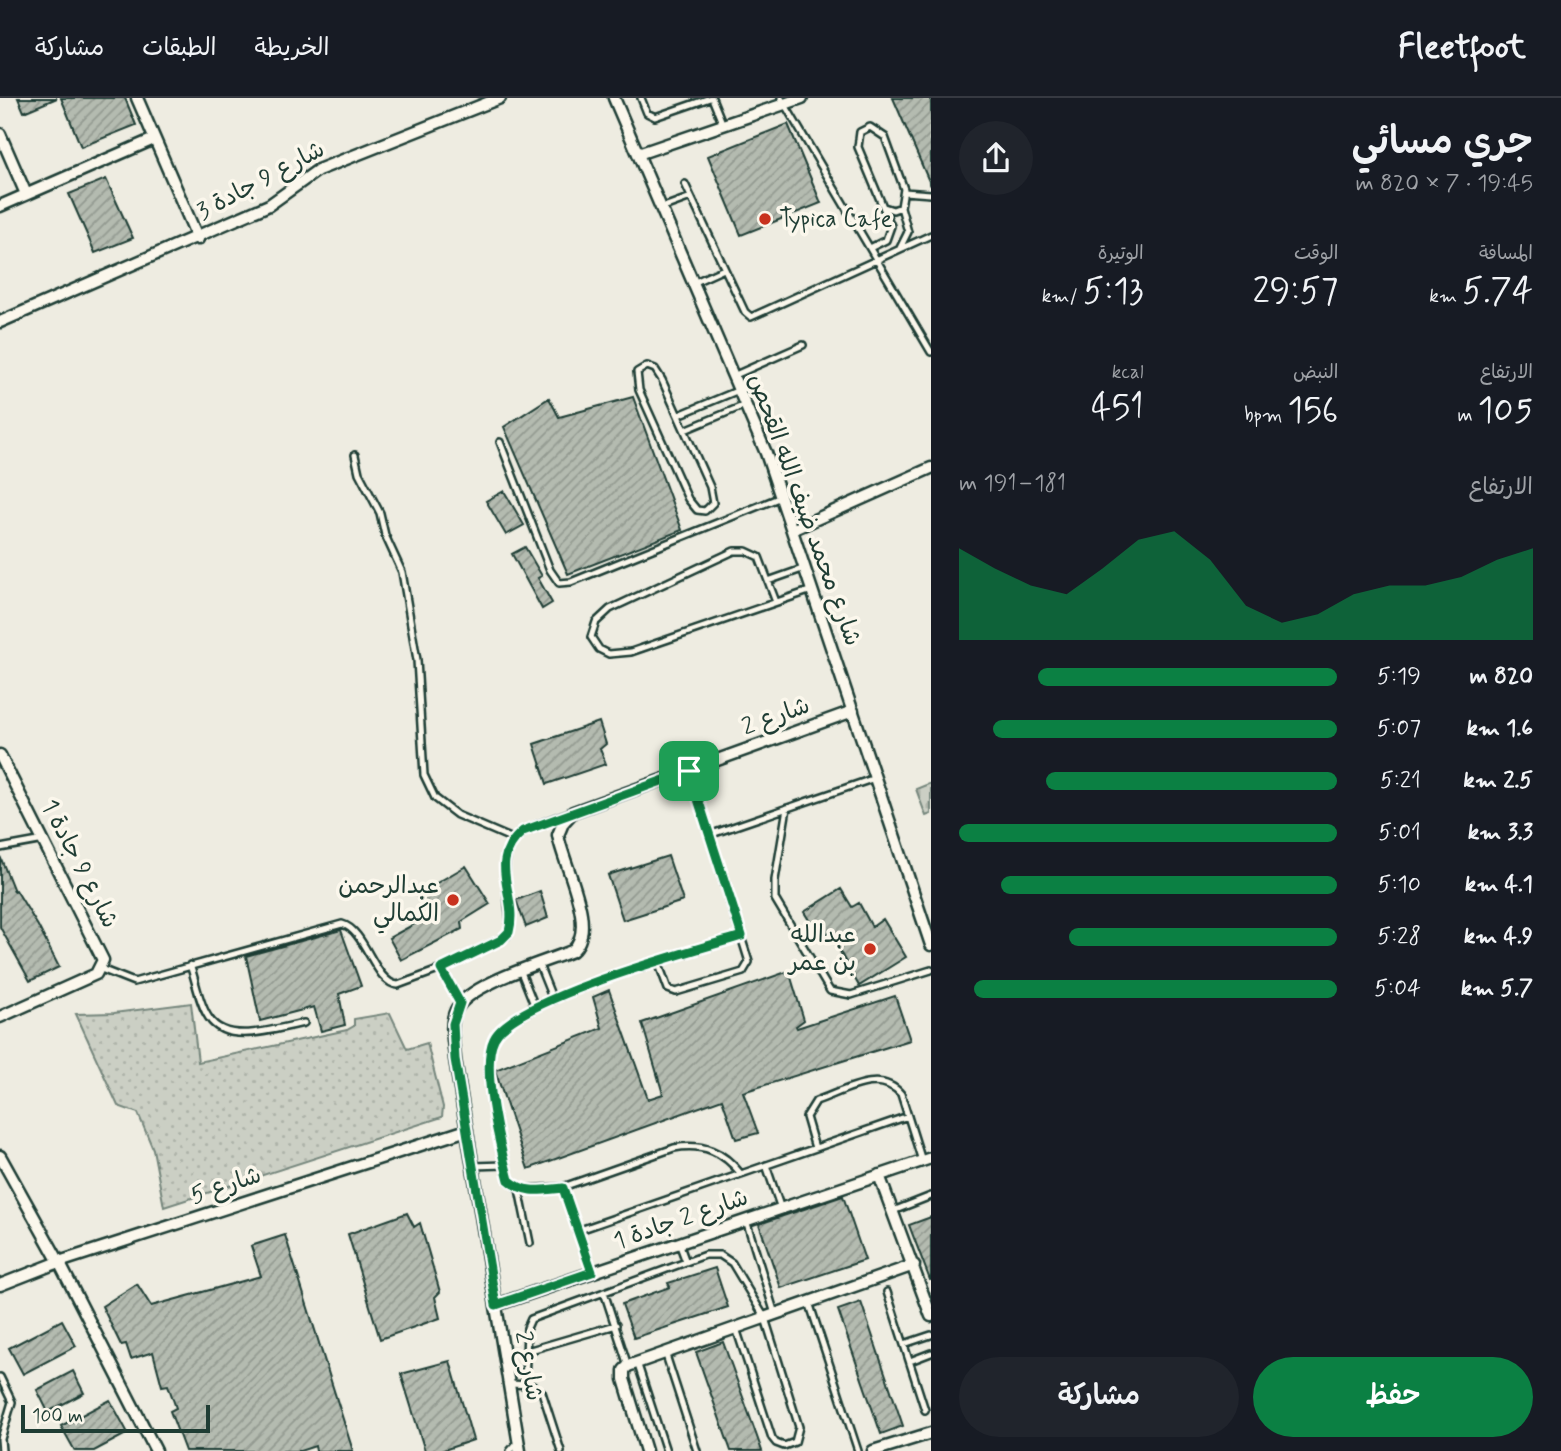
<!DOCTYPE html>
<html lang="ar">
<meta charset="utf-8">
<style>
:root{--surface:#171b24;--page:#20242c;--text:#f1f3f6;--muted:#9ea1a6;--line:#363941;--accent:#0b8043}
body{margin:0;font-family:Mynerve,"Playpen Sans Arabic",sans-serif;background:var(--page);color:var(--text);direction:rtl;height:100vh;display:flex;flex-direction:column;font-size:26px;white-space:nowrap}
*{box-sizing:border-box;margin:0}
p{font-size:23px;color:var(--muted)}
.icon{flex:none;width:38px;height:38px;fill:none;stroke:currentColor;stroke-width:2;stroke-linecap:round;stroke-linejoin:round}
.map{position:relative;flex:1;overflow:hidden;direction:ltr}
.sheet{display:flex;flex-direction:column;background:var(--surface);width:630px}
.sheet>*{flex:none}
.scale{position:absolute;left:21px;bottom:18px;width:189px;box-sizing:border-box;padding-left:7px;border:4px solid #1f3d34;border-top:0;font-size:19px;line-height:24px;white-space:nowrap;color:#1f3d34;-webkit-text-stroke:5px #fbf7ec;paint-order:stroke}
.pin{position:absolute;display:grid;place-items:center;width:60px;height:60px;color:#fff;margin:-30px;border-radius:14px;box-shadow:0 4px 10px #0006}
.round{display:grid;place-items:center;flex:none;width:74px;height:74px;border-radius:37px;background:var(--page)}
.summary{display:flex;align-items:center;justify-content:space-between;height:119px;padding:0 28px}
h1{font-size:38px;font-weight:600;line-height:52px}
.metrics{display:grid;grid-template-columns:repeat(3,1fr);gap:10px;height:119px;padding:7px 28px}
.metrics div{display:grid;align-content:center}
.metrics b{font-size:35px;font-weight:600}
.metrics small{font-size:19px;font-weight:400}
.metrics p{font-size:19px}
.chart{height:196px;padding:14px 28px}
.chart p{display:flex;justify-content:space-between}
.chart svg{width:100%;height:126px;margin-top:7px;fill:var(--accent);opacity:.7}
.action{display:flex;gap:14px;margin-top:auto;padding:14px 28px}
.action a{flex:1;height:80px;border-radius:42px;background:var(--accent);color:#fff;font-size:28px;font-weight:600;line-height:80px;text-align:center}
.action a+a{background:var(--page);color:var(--text)}
ul{padding:0 28px;list-style:none;font-size:23px}
li{display:grid;grid-template-columns:112px 84px 1fr;align-items:center;height:52px}
li i{height:18px;border-radius:9px;background:var(--accent)}
header{display:flex;align-items:center;gap:42px;box-sizing:border-box;height:98px;padding:0 35px;background:var(--surface);border-bottom:2px solid var(--line)}
header strong{font-size:33px}
nav{display:flex;gap:38px;margin-inline-start:auto;font-size:24px}
main{display:flex;flex:1;min-height:0}
.map>svg:first-child{display:block}
</style>
<header>
<strong>Fleetfoot</strong>
<nav><a>الخريطة</a><a>الطبقات</a><a>مشاركة</a></nav>
</header>
<main>
<section class="sheet">
<div class="summary"><div><h1>جري مسائي</h1><p>19:45 · 7 × 820 m</p></div><a class="round"><svg class="icon" aria-label="share" viewBox="0 0 24 24"><path d="M12 15V3M7 8l5-5 5 5M5 13v7h14v-7"/></svg></a></div>
<div class="metrics">
<div><p>المسافة</p><b>5.74<small> km</small></b></div>
<div><p>الوقت</p><b>29:57</b></div>
<div><p>الوتيرة</p><b>5:13<small> /km</small></b></div>
</div>
<div class="metrics">
<div><p>الارتفاع</p><b>105<small> m</small></b></div>
<div><p>النبض</p><b>156<small> bpm</small></b></div>
<div><p>kcal</p><b>451</b></div>
</div>
<div class="chart"><p><span>الارتفاع</span>181–191 m</p>
<svg viewBox="0 0 160 44" preserveAspectRatio="none"><path d="M0 44V12L10 19L20 25L30 28L40 19L50 9L60 6L70 16L80 32L90 38L100 35L110 28L120 25L130 25L140 22L150 16L160 12V44z"/></svg>
</div>
<ul>
<li><b>820 m</b>5:19<i style="width:79%"></i></li>
<li><b>1.6 km</b>5:07<i style="width:91%"></i></li>
<li><b>2.5 km</b>5:21<i style="width:77%"></i></li>
<li><b>3.3 km</b>5:01<i style="width:100%"></i></li>
<li><b>4.1 km</b>5:10<i style="width:89%"></i></li>
<li><b>4.9 km</b>5:28<i style="width:71%"></i></li>
<li><b>5.7 km</b>5:04<i style="width:96%"></i></li>
</ul>
<div class="action"><a>حفظ</a><a>مشاركة</a></div>
</section>
<div class="map">
<svg width="931" height="1353" viewBox="0 0 931 1353">
<defs>
<pattern id="cemetery-stones" width="16" height="16" patternUnits="userSpaceOnUse" patternTransform="scale(1.75)"><rect width="16" height="16" fill="#cbcfc4"/><path d="M2 7V4a2 2 0 0 1 4 0v3zM10 15v-3a2 2 0 0 1 4 0v3z" fill="#aeb3a9"/></pattern>
<pattern id="park-dots" width="8" height="8" patternUnits="userSpaceOnUse" patternTransform="scale(1.75)"><rect width="8" height="8" fill="#cbcfc4"/><path d="M2 2h.1M6 6h.1" fill="none" stroke="#aeb3a9" stroke-width="1.8" stroke-linecap="round"/></pattern>
<pattern id="building-hatch" width="6" height="6" patternUnits="userSpaceOnUse" patternTransform="scale(1.75)"><rect width="6" height="6" fill="#b4bbb0"/><path d="M-1 1l2-2M0 6l6-6M5 7l2-2" fill="none" stroke="#929990"/></pattern>
</defs>
<rect width="100%" height="100%" fill="#eeece1"/>
<filter id="ink" filterUnits="userSpaceOnUse"><feTurbulence type="fractalNoise" baseFrequency=".0143" numOctaves="2"/><feDisplacementMap in="SourceGraphic" scale="14" xChannelSelector="R" yChannelSelector="G"/><feConvolveMatrix kernelMatrix="1 2 1 2 8 2 1 2 1" color-interpolation-filters="sRGB"/></filter>
<g filter="url(#ink)">
<path fill="url(#cemetery-stones)" stroke="#75867c" stroke-width="2" d="M 931,685 L 931,716 L 926,718 L 916,691 Z"/>
<path fill="url(#park-dots)" stroke="#75867c" stroke-width="2" d="M 191,905 L 198,964 L 347,932 L 354,928 L 354,921 L 390,915 L 407,951 L 427,945 L 443,1009 L 442,1019 L 164,1109 L 153,1051 L 138,1015 L 118,1008 L 76,916 L 114,915 Z"/>
<path fill="url(#building-hatch)" stroke="#1f3d34" stroke-width="2" d="M 18,0 L 57,0 L 24,14 Z
M 61,0 L 125,0 L 136,27 L 81,49 Z
M 893,0 L 931,0 L 931,88 Z
M 788,26 L 821,105 L 741,137 L 708,58 Z
M 106,81 L 133,140 L 95,155 L 69,96 Z
M 633,299 L 682,432 L 568,476 L 504,329 L 549,300 L 559,319 Z
M 504,393 L 524,427 L 506,437 L 486,403 Z
M 525,449 L 542,478 L 538,480 L 552,505 L 542,511 L 512,456 Z
M 599,624 L 606,646 L 600,651 L 606,666 L 547,686 L 534,646 Z
M 0,758 L 14,793 L 16,792 L 38,828 L 59,869 L 30,883 L 0,829 Z
M 668,758 L 683,803 L 623,822 L 608,777 Z
M 466,768 L 490,806 L 461,824 L 462,831 L 401,862 L 389,840 L 429,818 L 416,797 Z
M 841,791 L 852,809 L 859,805 L 872,829 L 883,821 L 906,859 L 859,888 L 829,834 L 820,840 L 804,814 Z
M 540,793 L 548,820 L 526,829 L 516,802 Z
M 341,832 L 361,888 L 339,896 L 345,927 L 321,933 L 314,909 L 260,923 L 246,858 Z
M 789,873 L 804,922 L 796,928 L 797,930 L 895,898 L 910,942 L 743,994 L 758,1035 L 736,1041 L 722,1001 L 528,1071 L 495,972 L 602,930 L 593,899 L 609,892 L 648,1001 L 663,996 L 642,925 Z
M 843,1098 L 865,1162 L 781,1190 L 759,1126 Z
M 407,1115 L 414,1129 L 420,1125 L 440,1194 L 435,1199 L 440,1220 L 380,1241 L 348,1136 Z
M 931,1119 L 931,1182 L 930,1182 L 909,1127 Z
M 285,1137 L 353,1353 L 316,1353 L 315,1348 L 300,1353 L 185,1353 L 170,1313 L 176,1310 L 168,1287 L 162,1288 L 153,1254 L 131,1261 L 126,1246 L 121,1247 L 102,1208 L 137,1186 L 151,1208 L 261,1178 L 251,1148 Z
M 715,1170 L 728,1209 L 634,1240 L 622,1206 L 670,1189 L 668,1185 Z
M 861,1204 L 903,1328 L 881,1336 L 838,1212 Z
M 62,1222 L 76,1248 L 23,1276 L 9,1250 Z
M 723,1244 L 744,1302 L 762,1353 L 731,1353 L 696,1254 Z
M 450,1263 L 473,1342 L 441,1353 L 425,1353 L 401,1276 Z
M 73,1273 L 84,1295 L 48,1314 L 37,1292 Z
M 110,1302 L 128,1335 L 94,1353 L 75,1353 L 61,1328 Z"/>
<g fill="none" stroke-linecap="round" stroke-linejoin="round">
<g stroke="#1f3d34" stroke-width="10">
<path id="service" d="M 641,0 L 647,15 L 655,19 L 710,0
M 712,0 L 723,27
M 781,0 L 931,254
M 685,86 L 745,214 L 751,219 L 931,137
M 904,94 L 931,96
M 884,109 L 893,112 L 901,109
M 661,110 L 691,99
M 870,150 L 886,142 L 891,128 L 858,49 L 860,34 L 870,29 L 885,39 L 904,91 L 901,109 L 908,134 L 900,150
M 693,185 L 724,171
M 647,268 L 655,271 L 662,282 L 710,389 L 713,405 L 705,413 L 697,412 L 688,401 L 639,292 L 637,274 Z
M 733,278 L 803,247
M 679,317 L 739,292
M 685,332 L 745,307
M 500,344 L 550,472 L 559,485 L 571,484 L 781,399
M 355,357 L 359,375 L 380,415 L 385,437 L 402,474 L 417,562 L 424,677 L 435,700 L 457,717 L 513,741
M 768,483 L 805,470
M 776,504 L 759,459 L 746,453 L 734,453 L 610,511 L 596,524 L 591,539 L 599,551 L 609,556 L 631,554 L 812,492
M 787,710 L 775,782 L 775,801 L 830,893 L 851,897 L 931,872
M 709,737 L 875,680
M 0,750 L 44,742
M 658,864 L 668,891 L 676,894 L 743,874 L 749,864 L 689,672
M 190,867 C 196,883 199,906 209,920 C 227,948 277,930 304,925
M 539,867 L 553,902
M 101,871 L 134,884 L 342,826 C 366,832 374,885 398,887 L 441,871 L 507,838 C 512,827 509,817 508,805 C 501,740 507,737 568,715
M 441,871 L 460,905
M 521,874 L 535,909
M 815,1050 L 806,1019 L 816,1003 C 843,994 879,970 901,996 L 922,1063
M 766,1067 L 781,1111
M 473,1068 L 505,1067
M 741,1076 C 723,1053 703,1045 674,1050 L 563,1089 L 519,1091 L 509,1082 C 501,1052 480,969 494,941 C 513,901 695,853 742,838
M 563,1089 L 592,1174
M 519,1091 L 530,1145
M 893,1113 L 931,1098
M 746,1122 L 775,1216
M 577,1133 L 908,1018
M 679,1145 L 686,1164
M 604,1194 L 628,1268
M 887,1194 L 925,1312
M 809,1204 L 858,1353
M 904,1246 L 931,1237
M 527,1253 L 616,1227
M 665,1254 L 697,1353
M 910,1263 L 931,1255
M 637,1264 L 666,1353
M 0,1279 L 12,1304 L 1,1341 L 2,1353
M 510,1286 L 531,1287 L 542,1294 L 561,1353
M 525,1287 L 527,1230 L 531,1221 L 705,1157 L 720,1157 L 732,1165 L 765,1220 L 799,1329 L 795,1344 L 784,1348 L 776,1345 L 772,1340 L 736,1230
M 510,1353 L 518,1344"/>
</g>
<g stroke="#1f3d34" stroke-width="15">
<path id="minor" d="M 137,0 L 198,141
M 614,0 L 766,355 L 931,847
M 0,36 L 26,96
M 638,56 L 802,0
M 0,108 L 154,41
M 0,224 L 269,107 L 318,72 L 500,0
M 794,431 L 931,370
M 0,657 L 103,862 L 96,876 L 0,919
M 0,1058 L 59,1164 L 156,1353
M 879,1077 L 931,1218
M 0,1187 L 59,1164 L 467,1032
M 496,1207 L 931,1060
M 520,1353 L 455,961 C 454,945 449,927 456,912 C 468,886 545,864 572,853 C 599,830 563,767 558,737 L 563,725 L 573,714 L 853,613
M 646,1353 L 624,1281 L 624,1272 L 628,1268 L 914,1167
M 873,1353 L 931,1335"/>
</g>
<use href="#service" stroke="#fbf7ec" stroke-width="5"/>
<use href="#minor" stroke="#fbf7ec" stroke-width="10"/>
</g>
</g>
<g fill="none" stroke-linecap="round" stroke-linejoin="round" filter="url(#ink)">
<g stroke="#fff" stroke-width="14">
<path id="route" d="M 689,673 L 742,838 C 695,852 512,901 494,941 C 480,969 501,1052 509,1082 C 526,1097 542,1092 563,1090 L 592,1174 L 496,1207 L 455,961 L 453,926 L 460,905 L 441,871 L 501,842 L 509,834 C 519,796 485,765 523,733 Z"/>
</g>
<use href="#route" stroke="#0b8043" stroke-width="9"/>
</g>
<g fill="#c8321e" stroke="#fbf7ec" stroke-width="2.5">
<circle cx="765" cy="121" r="7"/>
<circle cx="453" cy="802" r="7"/>
<circle cx="870" cy="851" r="7"/>
</g>
<g text-anchor="middle" dominant-baseline="central" stroke-width="7" stroke-linejoin="round" paint-order="stroke">
<g font-size="24" fill="#1f3d34" stroke="#fbf7ec">
<text transform="translate(261 83) rotate(-28)">شارع 9 جادة 3</text>
<text transform="translate(804 412) rotate(70)">شارع محمد ضيف الله القحص</text>
<text transform="translate(776 619) rotate(-20)">شارع 2</text>
<text transform="translate(79 766) rotate(63)">شارع 9 جادة 1</text>
<text transform="translate(226 1088) rotate(-18)">شارع 5</text>
<text transform="translate(681 1122) rotate(-19)">شارع 2 جادة 1</text>
<text transform="translate(528 1268) rotate(80)">شارع 2</text>
</g>
<g font-size="24" fill="#1f3d34" stroke="#fbf7ec" text-anchor="end">
<text x="779" y="121" text-anchor="start">Typica Cafe</text>
<text x="439" y="788">عبدالرحمن<tspan x="439" dy="28">الكمالي</tspan></text>
<text x="856" y="837">عبدالله<tspan x="856" dy="28">بن عمر</tspan></text>
</g>
</g>
</svg>
<div class="scale">100 m</div>
<div class="pin" style="left:689px;top:673px;background:#1e9e55"><svg class="icon" aria-label="arrive" viewBox="0 0 24 24"><path d="M6 21V4h12l-3 4 3 4H6"/></svg></div>
</div>
</main>
